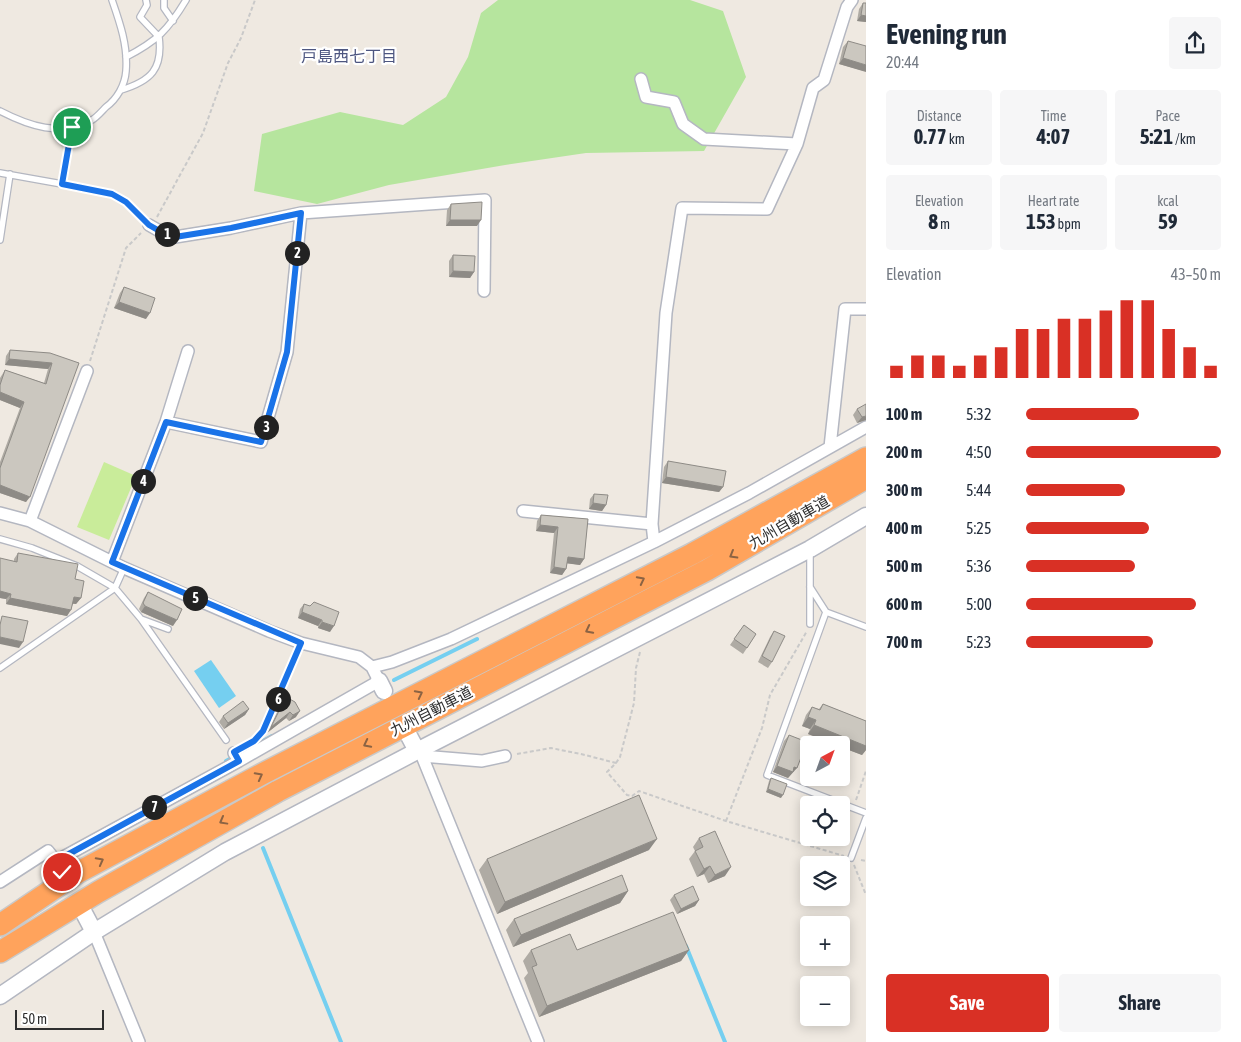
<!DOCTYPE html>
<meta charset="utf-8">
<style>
:root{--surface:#fff;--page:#f6f6f7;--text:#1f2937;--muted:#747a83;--accent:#d93025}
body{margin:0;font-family:"Asap Condensed","Noto Sans JP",sans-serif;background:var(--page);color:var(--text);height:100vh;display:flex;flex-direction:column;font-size:19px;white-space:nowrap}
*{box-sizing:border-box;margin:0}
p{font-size:16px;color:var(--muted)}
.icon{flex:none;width:28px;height:28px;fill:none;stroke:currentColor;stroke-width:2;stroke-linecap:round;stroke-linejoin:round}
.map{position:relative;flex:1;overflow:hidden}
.details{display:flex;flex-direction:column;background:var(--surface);width:375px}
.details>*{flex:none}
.needle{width:32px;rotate:41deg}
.buttons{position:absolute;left:800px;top:736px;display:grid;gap:10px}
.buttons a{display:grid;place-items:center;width:50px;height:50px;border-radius:5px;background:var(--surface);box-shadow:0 2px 12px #0003;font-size:25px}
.scale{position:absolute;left:15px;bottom:12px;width:89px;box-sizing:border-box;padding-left:5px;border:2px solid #2e2e2e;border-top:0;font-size:14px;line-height:18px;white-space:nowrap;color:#2e2e2e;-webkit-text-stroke:4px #fff;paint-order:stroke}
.pin{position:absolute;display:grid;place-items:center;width:42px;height:42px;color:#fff;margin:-21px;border:2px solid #fff;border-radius:50%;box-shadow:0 1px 5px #0007}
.km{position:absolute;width:25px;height:25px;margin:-12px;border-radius:50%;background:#222;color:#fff;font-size:14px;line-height:25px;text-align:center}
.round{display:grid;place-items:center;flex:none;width:52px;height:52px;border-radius:5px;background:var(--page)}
.summary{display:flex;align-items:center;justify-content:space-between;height:85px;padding:0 20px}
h1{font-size:28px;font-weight:700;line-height:38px}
.metrics{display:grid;grid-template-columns:repeat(3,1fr);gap:8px;height:85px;padding:5px 20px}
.metrics div{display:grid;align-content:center;border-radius:5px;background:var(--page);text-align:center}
.metrics b{font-size:21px;font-weight:700}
.metrics small{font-size:14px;font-weight:400}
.metrics p{font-size:14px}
.chart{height:140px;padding:10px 20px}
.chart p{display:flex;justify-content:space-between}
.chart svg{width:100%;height:90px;margin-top:5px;stroke:var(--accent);stroke-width:6}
.cta{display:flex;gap:10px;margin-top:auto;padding:10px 20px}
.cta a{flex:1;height:58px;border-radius:5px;background:var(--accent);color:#fff;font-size:20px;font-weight:700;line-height:58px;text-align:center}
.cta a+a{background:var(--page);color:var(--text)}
ul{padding:0 20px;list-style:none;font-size:16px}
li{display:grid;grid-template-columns:80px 60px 1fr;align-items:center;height:38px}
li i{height:12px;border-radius:6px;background:var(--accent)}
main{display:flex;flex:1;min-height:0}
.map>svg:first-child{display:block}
</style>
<main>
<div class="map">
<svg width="866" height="1042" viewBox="0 0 866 1042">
<rect width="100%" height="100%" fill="#efe9e1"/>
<path fill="#b6e59e" d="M 498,0 L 690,0 L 723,11 L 746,77 L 704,151 L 586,153 L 505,165 L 389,185 L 317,204 L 254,191 L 262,134 L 340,112 L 403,125 L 446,97 L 468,57 L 481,13 Z"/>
<path fill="#c9ec9a" d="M 104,462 L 136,476 L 109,540 L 77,527 Z"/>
<path fill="#75cff0" d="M 211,660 L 236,696 L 219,708 L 194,671 Z"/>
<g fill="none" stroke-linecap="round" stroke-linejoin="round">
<path stroke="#75cff0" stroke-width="4" d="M 394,680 L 477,639
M 226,761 L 272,736
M 263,848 L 341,1042
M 686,946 L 725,1042"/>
<g stroke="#b4b7c1" stroke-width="8">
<path id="lane" d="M 164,0 L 164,8 L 173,21
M 126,57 C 157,41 168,30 186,0
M 121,90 C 151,81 163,69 159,37 L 140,17 L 147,5 L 146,0
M 0,111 C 29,126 60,137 92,120 C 97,117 102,111 106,107 C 117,99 125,85 126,71 C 128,46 120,23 112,0
M 0,173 L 62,184 L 72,127
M 62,184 L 113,194 L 126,202 L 149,225
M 0,240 L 10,174
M 0,539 L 32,548 L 77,566 L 115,588 L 0,668
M 810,552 L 810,624
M 124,568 L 115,588 L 141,619 L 168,629
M 810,587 L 826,612 L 767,775 L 866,813
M 826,612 L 866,627
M 141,619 L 226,740
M 234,753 L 255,741 L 263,731 L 301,643
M 851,858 L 866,818"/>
</g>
<g stroke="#b4b7c1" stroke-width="14">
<path id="street" d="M 641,79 L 646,97 L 674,102 L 683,124 L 704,139 L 797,144 L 813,88 L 824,80 L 847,7 L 852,0
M 149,225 L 163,233 L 175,237 L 231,228 L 301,213 L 485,200 L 484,291
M 166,422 L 261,442 L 287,352 L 301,213
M 830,447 L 845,309 L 866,309
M 523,511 L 652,524
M 0,513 L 30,521 L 124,568 L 269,631 L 301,643 L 359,657 L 372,667 L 379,681 L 239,761 L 234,753
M 30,521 L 87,371
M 654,542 L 652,524 L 666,313 L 682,208 L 767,209 L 797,144
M 112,562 L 166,422 L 188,351
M 372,667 L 392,662 L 451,639 L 654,542 L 749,493 L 866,427
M 421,749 L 422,756 L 538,1042
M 422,756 L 482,761 L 505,756
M 0,882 L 48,851 L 56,861 L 239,761
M 94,932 L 139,1042"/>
</g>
<g stroke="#b4b7c1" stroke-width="19">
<path id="secondary" d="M 379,681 L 384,691
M 408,734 L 417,751
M 56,861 L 62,872
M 84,913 L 94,932
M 0,996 L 94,932 L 225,852 L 417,751 L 810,549 L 866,516"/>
</g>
<g stroke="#c9c9c9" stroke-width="24">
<path id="highway" d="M 0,925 L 77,873 L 264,773 L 692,554 L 866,458
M 0,952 L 98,892 L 278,791 L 707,570 L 866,478"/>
</g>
<path stroke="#c9c9c9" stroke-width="2" stroke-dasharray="4 2.5" stroke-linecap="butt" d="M 157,217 L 203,133 L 228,63 L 241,38 L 255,0
M 90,361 L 126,248 L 141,233
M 517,754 L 551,748 L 581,754 L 616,763 L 607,772 L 627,795 L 632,796 L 639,791 L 726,821 L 844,856
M 616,763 L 620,757 L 634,703 L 636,668 L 640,652
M 856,800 L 866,771
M 726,821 L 762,728 L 770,695 L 807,631
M 861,860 L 866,861
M 854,865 L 866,895"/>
<use href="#lane" stroke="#fff" stroke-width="5.5"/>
<use href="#street" stroke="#fff" stroke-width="11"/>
<use href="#secondary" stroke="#fff" stroke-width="16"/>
<use href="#highway" stroke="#ffa35c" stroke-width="21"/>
</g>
<path fill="#afaba4" d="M 863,3 L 866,22 L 857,21 L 859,9 Z
M 848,41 L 864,71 L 839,64 L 843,47 Z
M 451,204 L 477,226 L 446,226 L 447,210 Z
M 453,255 L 474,272 L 470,278 L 449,277 L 449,261 Z
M 124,287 L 146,319 L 114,308 L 120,293 Z
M 10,350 L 79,363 L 26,502 L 0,493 L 0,462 L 20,408 L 0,400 L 0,378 L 5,370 L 44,383 L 48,369 L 5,365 L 6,356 Z
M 857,409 L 866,420 L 857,423 L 853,415 Z
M 668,461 L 723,487 L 719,492 L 662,483 L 664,467 Z
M 594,494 L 606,505 L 602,511 L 589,509 L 590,499 Z
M 541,515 L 588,519 L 584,559 L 580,565 L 567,563 L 566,569 L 562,575 L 550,573 L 554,533 L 536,531 L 537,521 Z
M 18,553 L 75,579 L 81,598 L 76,604 L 73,604 L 67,616 L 6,604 L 6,599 L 0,598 L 0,559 L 14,561 L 14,559 Z
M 148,592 L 173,626 L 141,612 L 139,609 L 144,598 Z
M 304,604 L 310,606 L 330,632 L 318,628 L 318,626 L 298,618 L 300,609 Z
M 744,625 L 756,634 L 743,654 L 730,645 Z
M 774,631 L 772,662 L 768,668 L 758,662 L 770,637 Z
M 286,697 L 296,717 L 289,721 L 286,718 L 267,733 L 282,702 Z
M 823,704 L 866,721 L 866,750 L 862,755 L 841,747 L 841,745 L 808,734 L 810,729 L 802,726 L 806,715 L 812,707 L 819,709 Z
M 249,709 L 245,715 L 224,729 L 219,722 L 223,716 Z
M 789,735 L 792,774 L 792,773 L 788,778 L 773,772 L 784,741 Z
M 771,778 L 781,798 L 766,792 L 769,781 Z
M 699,838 L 725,876 L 708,883 L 704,874 L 697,877 L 689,859 L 695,851 L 693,847 Z
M 649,850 L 497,914 L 479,870 L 487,859 Z
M 628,891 L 620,903 L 513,947 L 506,930 L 514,919 Z
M 674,895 L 699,900 L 695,906 L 677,914 L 670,900 Z
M 531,950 L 689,950 L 681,961 L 539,1017 L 524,978 L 528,973 L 523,961 Z"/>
<path fill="#8e8b86" d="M 861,15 L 866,16 L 866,22 L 857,21 Z
M 843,58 L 866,65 L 866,72 L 839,64 Z
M 450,220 L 481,220 L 477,226 L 446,226 Z
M 453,271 L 474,272 L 470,278 L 449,277 Z
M 119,302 L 150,313 L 146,319 L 114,308 Z
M 9,359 L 52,363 L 48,369 L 5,365 Z
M 0,392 L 24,402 L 20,408 L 0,400 Z
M 866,416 L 866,420 L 857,423 L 862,417 Z
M 666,477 L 723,487 L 719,492 L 662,483 Z
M 0,485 L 30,497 L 26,502 L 0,493 Z
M 593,503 L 606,505 L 602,511 L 589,509 Z
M 540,525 L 558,527 L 554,533 L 536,531 Z
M 568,557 L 584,559 L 580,565 L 564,563 Z
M 554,567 L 566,569 L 562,575 L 550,573 Z
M 0,591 L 11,594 L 6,599 L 0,598 Z
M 74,597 L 81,598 L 76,604 L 70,603 Z
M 10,598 L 71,610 L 67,616 L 6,604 Z
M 145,606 L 177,620 L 173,626 L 141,612 Z
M 302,612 L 322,620 L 318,626 L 298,618 Z
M 322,622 L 334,626 L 330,632 L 318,628 Z
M 0,637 L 23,642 L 19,648 L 0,644 Z
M 249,709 L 245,715 L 224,729 L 228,723 Z
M 300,711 L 296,717 L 289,721 L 293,715 Z
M 290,712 L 286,718 L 267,733 L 271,727 Z
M 808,717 L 816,720 L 810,729 L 802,726 Z
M 814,725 L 866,746 L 866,750 L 862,755 L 841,747 L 841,745 L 836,745 L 808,734 Z
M 777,766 L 794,767 L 797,768 L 788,778 L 773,772 Z
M 768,789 L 783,795 L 781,798 L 766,792 Z
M 657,839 L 649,850 L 497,914 L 505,902 Z
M 710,866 L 704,874 L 697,877 L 704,869 Z
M 731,867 L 725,876 L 708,883 L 715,875 Z
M 628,891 L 620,903 L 513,947 L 521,935 Z
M 699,900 L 695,906 L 677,914 L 681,909 Z
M 689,950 L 681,961 L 539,1017 L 547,1006 Z"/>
<path fill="#cbc7bf" stroke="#8e8b86" d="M 863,3 L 866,3 L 866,16 L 861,15 Z
M 848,41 L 866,46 L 866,65 L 843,58 Z
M 482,202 L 481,220 L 450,220 L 451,204 Z
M 453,255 L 475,256 L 474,272 L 453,271 Z
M 124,287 L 155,298 L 150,313 L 119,302 Z
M 10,350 L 50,353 L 79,363 L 30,497 L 0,485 L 0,468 L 24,402 L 0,392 L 0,385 L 5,370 L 46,384 L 52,363 L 9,359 Z
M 866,404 L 866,416 L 862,417 L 857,409 Z
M 668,461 L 726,471 L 723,487 L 666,477 Z
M 594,494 L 608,495 L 606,505 L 593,503 Z
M 541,515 L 588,519 L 584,559 L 568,557 L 566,569 L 554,567 L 558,527 L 540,525 Z
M 18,553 L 78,564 L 75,579 L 84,581 L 81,598 L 74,597 L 71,610 L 10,598 L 11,594 L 0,591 L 0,558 L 17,562 Z
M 148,592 L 182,609 L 177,620 L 145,606 L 143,603 Z
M 314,602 L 339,612 L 334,626 L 322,622 L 322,620 L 302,612 L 304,604 L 310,606 Z
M 2,616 L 28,621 L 23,642 L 0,637 L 0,625 Z
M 744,625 L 756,634 L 747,648 L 734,639 Z
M 774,631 L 785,636 L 772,662 L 762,656 Z
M 286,697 L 295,702 L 300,711 L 293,715 L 290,712 L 271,727 Z
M 243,701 L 249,709 L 228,723 L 223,716 Z
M 823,704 L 866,721 L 866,746 L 814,725 L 816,720 L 808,717 L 812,707 L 820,710 Z
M 789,735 L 807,742 L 797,768 L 794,767 L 793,772 L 777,766 Z
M 771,778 L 787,784 L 783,795 L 768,789 Z
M 639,795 L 657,839 L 505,902 L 487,859 Z
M 715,831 L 731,867 L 715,875 L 710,866 L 704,869 L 695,851 L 703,847 L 699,838 Z
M 622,875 L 628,891 L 521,935 L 514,919 Z
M 693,886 L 699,900 L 681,909 L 674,895 Z
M 673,912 L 689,950 L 547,1006 L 532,967 L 537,965 L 531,950 L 570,934 L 577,950 Z"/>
<defs><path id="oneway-chevron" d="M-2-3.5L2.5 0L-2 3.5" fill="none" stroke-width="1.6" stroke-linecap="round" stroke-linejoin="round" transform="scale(1.25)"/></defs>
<g stroke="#8c6343">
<use href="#oneway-chevron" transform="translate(733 555) rotate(150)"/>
<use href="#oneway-chevron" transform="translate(641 580) rotate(-27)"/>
<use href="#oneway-chevron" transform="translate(589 630) rotate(153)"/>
<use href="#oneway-chevron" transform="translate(419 694) rotate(-27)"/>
<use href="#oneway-chevron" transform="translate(367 744) rotate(153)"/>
<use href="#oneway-chevron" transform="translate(259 776) rotate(-28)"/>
<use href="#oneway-chevron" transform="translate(223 821) rotate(151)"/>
<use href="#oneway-chevron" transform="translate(100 861) rotate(-28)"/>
</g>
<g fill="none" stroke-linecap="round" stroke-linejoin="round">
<g stroke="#fff" stroke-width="10">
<path id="route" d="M 62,872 L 56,861 L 239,761 L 234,752 L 254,741 L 263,731 L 301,643 L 112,562 L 166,422 L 261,442 L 287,352 L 301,213 L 231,228 L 175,237 L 163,233 L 149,225 L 126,202 L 112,194 L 62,184 L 72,127"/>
</g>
<use href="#route" stroke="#1a73e8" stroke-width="6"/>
</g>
<g text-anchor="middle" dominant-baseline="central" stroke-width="4.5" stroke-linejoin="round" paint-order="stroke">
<g font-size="15" fill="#2e2e2e" stroke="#fff">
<text transform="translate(789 522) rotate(-30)">九州自動車道</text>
<text transform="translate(431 711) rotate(-27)">九州自動車道</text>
</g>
<g font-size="16" fill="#4d5680" stroke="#fff">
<text x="349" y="56">戸島西七丁目</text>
</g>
</g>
</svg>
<div class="buttons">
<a><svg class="needle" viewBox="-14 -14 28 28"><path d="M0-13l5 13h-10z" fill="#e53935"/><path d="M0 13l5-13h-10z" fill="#747a83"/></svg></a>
<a><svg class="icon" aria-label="locate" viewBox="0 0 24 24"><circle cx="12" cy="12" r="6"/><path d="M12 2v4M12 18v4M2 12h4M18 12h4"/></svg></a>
<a><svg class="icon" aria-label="layers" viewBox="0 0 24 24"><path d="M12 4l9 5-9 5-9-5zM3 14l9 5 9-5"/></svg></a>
<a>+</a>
<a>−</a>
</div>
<div class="scale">50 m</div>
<div class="pin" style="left:72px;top:127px;background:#1e9e55"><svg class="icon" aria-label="arrive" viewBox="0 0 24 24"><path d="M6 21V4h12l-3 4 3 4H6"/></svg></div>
<div class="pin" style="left:62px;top:872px;background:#d93025"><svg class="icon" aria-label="check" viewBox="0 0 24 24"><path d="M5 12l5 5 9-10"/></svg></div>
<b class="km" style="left:167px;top:234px">1</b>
<b class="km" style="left:297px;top:253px">2</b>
<b class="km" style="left:266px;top:427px">3</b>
<b class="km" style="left:143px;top:481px">4</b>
<b class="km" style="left:195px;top:598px">5</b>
<b class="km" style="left:278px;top:699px">6</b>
<b class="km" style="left:154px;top:807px">7</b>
</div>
<section class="details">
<div class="summary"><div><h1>Evening run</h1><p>20:44</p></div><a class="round"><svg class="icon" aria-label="share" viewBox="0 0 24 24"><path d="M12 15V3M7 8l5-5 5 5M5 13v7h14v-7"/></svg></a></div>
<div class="metrics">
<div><p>Distance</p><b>0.77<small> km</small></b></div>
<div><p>Time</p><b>4:07</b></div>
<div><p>Pace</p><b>5:21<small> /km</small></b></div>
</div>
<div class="metrics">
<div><p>Elevation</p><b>8<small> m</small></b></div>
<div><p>Heart rate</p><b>153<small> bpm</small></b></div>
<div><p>kcal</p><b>59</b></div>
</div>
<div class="chart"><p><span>Elevation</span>43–50 m</p>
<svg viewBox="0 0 160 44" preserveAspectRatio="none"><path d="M5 44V38M15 44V33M25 44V33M35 44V38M45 44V33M55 44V29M65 44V20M75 44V20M85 44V15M95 44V15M105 44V11M115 44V6M125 44V6M135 44V20M145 44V29M155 44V38"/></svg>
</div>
<ul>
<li><b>100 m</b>5:32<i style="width:58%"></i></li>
<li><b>200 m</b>4:50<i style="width:100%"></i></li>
<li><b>300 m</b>5:44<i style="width:51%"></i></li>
<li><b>400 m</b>5:25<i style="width:63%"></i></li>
<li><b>500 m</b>5:36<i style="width:56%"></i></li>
<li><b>600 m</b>5:00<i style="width:87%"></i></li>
<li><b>700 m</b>5:23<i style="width:65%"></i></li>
</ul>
<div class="cta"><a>Save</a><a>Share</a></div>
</section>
</main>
